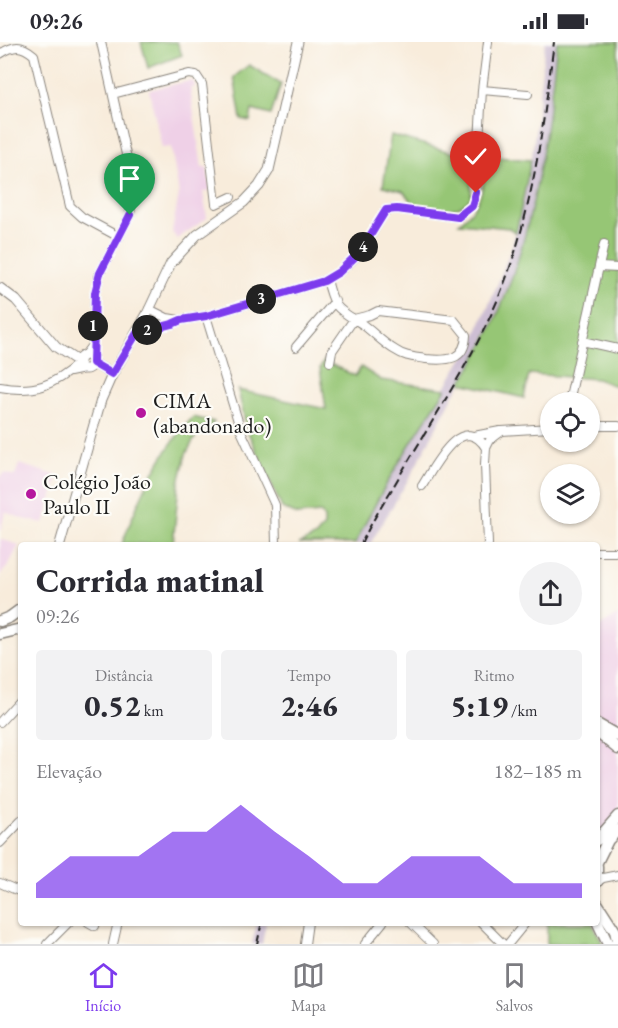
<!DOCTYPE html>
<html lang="pt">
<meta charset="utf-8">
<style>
:root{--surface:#fff;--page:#f2f2f3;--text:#2b2b33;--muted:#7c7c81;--line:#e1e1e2;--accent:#7c3aed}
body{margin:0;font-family:"EB Garamond",serif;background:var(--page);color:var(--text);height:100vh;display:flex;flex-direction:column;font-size:22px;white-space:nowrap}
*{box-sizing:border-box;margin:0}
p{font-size:20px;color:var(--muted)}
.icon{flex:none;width:33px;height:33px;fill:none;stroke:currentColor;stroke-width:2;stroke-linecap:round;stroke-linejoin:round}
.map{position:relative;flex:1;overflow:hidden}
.details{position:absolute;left:18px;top:500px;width:582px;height:384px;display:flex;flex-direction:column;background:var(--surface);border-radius:6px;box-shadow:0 2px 4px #0004}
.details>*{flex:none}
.controls{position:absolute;left:540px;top:350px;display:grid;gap:12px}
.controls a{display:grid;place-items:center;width:60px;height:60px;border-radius:50%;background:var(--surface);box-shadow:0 2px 4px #0004;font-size:30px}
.pin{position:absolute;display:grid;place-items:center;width:51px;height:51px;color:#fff;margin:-62px -26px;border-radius:50% 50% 50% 0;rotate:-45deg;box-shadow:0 0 6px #0007}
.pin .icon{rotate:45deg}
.km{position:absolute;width:30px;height:30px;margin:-15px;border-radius:50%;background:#222;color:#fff;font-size:16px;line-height:30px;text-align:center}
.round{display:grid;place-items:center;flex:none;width:63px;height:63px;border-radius:32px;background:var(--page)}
.summary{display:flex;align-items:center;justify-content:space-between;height:102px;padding:0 18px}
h1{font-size:33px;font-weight:800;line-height:45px}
.stats{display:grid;grid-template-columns:repeat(3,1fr);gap:9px;height:102px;padding:6px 18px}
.stats div{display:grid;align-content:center;border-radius:6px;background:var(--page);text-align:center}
.stats b{font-size:30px;font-weight:800}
.stats small{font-size:16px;font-weight:400}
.stats p{font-size:16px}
.chart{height:168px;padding:12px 18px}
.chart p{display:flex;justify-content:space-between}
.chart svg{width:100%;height:108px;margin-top:6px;fill:var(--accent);opacity:.7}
.status{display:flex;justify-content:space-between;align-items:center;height:42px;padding:0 30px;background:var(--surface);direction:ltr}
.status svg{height:16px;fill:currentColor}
.dock{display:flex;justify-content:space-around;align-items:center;height:84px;border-top:2px solid var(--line);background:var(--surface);font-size:16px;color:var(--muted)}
.dock a{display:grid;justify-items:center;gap:3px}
.dock .selected{color:var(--accent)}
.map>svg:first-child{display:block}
</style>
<div class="status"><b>09:26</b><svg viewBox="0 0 49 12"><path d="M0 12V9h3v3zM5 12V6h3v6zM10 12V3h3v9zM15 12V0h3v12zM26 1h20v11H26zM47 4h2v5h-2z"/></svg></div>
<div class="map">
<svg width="618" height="902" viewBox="0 0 618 902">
<rect width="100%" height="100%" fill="#fdfcf7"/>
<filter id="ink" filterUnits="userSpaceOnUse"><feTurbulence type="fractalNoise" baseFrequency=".0167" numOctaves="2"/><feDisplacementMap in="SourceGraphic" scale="12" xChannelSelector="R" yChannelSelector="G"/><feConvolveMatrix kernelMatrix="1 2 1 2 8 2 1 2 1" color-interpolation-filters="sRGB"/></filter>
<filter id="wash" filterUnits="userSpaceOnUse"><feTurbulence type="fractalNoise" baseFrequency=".008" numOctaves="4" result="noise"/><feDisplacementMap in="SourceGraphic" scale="24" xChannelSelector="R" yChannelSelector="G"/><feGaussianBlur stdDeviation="1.35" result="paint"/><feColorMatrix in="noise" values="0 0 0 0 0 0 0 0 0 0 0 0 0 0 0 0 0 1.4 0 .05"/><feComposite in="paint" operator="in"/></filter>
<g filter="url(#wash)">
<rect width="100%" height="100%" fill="#f8ecdb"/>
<path fill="#efd0e7" d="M 189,39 L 193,39 L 195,45 L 190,46 L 202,126 L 207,125 L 210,148 L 203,150 L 207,176 L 177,197 L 172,190 L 179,152 L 171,105 L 162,106 L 149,48 Z
M 19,422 L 58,434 L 44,481 L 24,477 L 5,470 L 0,492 L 0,435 L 4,431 L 15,434 Z
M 0,497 L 19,503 L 8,524 L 0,533 Z
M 618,573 L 618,774 L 597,798 L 597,586 Z"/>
<path fill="#cdbed3" d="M 545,0 L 557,0 L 546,95 L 531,175 L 520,214 L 498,269 L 472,325 L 455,351 L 410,435 L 370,502 L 355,502 L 374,461 L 472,301 L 498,241 L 513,201 L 524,158 L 533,108 Z
M 257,881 L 266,881 L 262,902 L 252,902 Z"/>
<path fill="#96c675" stroke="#597148" stroke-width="1.5" d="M 141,0 L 177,0 L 182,13 L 148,26 Z
M 557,0 L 618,0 L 618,345 L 597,337 L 529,332 L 524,356 L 461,341 C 528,239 544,118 557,0 Z
M 249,23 L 281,42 L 271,73 L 252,68 L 250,79 L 241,77 L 234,35 Z
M 391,93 L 472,116 L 471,155 C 457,175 435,166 414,163 L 403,149 L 383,144 Z
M 487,114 L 531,118 L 516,191 L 509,186 L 459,181 C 484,162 483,143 487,114 Z
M 324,319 L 355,334 L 361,325 L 381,338 L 446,347 C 412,397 381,448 355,502 L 299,502 L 316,494 L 324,484 L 324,476 L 321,471 L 297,473 L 282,466 L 247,388 L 238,348 L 326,367 L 320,326 Z
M 193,375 L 214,380 L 208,387 L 201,385 L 186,412 L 179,441 L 173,502 L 122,502 C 139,456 159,411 193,375 Z
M 547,881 L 592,881 L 603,902 L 547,902 Z"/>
</g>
<g filter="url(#ink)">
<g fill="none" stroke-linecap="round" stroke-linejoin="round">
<g stroke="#8a847c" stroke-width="10">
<path id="minor" d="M 0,12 C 14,3 21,2 34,13 L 70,164 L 82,175 L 119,195
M 482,48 L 528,52
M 113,52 L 189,32 L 196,33 L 202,42 L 216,162 L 231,155
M 599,225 L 618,226
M 327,237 C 329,246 331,255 336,263 C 343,272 353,276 362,282 C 373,290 383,301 395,308 C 405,315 415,315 426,317 C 447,319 465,319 466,293 L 454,278 L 378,269 L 370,273 L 354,277 L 332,309 L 330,320
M 149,267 L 167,276 L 179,278
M 206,274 L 241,389 L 275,463 L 276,502
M 137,291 L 172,282 L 181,278 L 206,274 L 324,239 L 339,230 L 361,210 L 386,168 L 397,167 L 458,175 L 472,164 L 476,151 L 482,48 L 488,0
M 582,299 L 618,307
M 296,305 L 335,259
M 84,314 L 93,302
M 92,318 L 95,251 L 100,231 L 130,173 L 132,155 L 131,135 L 101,0
M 70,330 L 84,327
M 0,345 C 35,351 53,344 79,321
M 569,360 L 604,202
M 590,384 L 618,384
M 474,394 L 500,389
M 422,444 C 434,425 462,368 486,406
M 488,502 L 485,422 L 486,406 L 490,398 L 502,389 L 550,386
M 597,510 L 618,510
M 0,680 L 21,657
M 0,801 L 21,779
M 597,840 L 603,836 L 618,833
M 0,841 L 21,850
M 88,880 L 95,884 L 96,880
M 410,880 L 433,902
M 481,880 L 503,902
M 47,902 L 69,880
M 113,902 L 118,880
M 305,902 L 308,880
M 365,902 L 383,880
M 508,902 L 526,880"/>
</g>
<g stroke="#8a847c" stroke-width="11">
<path id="tertiary" d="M 0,246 L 16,258 L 56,305 L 79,320
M79 320a7 7 0 1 1 14 0a7 7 0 1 1-14 0Z
M 93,321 L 112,332
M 60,502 L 101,358 L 112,333 L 147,272 L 171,221 L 197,193 L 244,160 L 259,144 L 269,128 L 298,0"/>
</g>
<g stroke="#8a847c" stroke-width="13">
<path id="secondary" d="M 0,579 L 10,575 L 21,567
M 0,592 L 21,587
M 597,682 L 618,694
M 597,690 L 618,707
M 597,798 L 618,774
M 597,820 L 608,798 L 618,788
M 597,824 L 597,840
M 597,861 L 615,889 L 618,902
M 597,879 L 608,902"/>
</g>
<use href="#minor" stroke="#fff" stroke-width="8"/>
<use href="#tertiary" stroke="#fff" stroke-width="9"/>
<use href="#secondary" stroke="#fff" stroke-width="10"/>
<path stroke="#1c1c1c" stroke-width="2" stroke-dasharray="9 4.5" stroke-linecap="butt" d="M 361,502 C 370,483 381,465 392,447 C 428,384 470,323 498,257 C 532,176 543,86 554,0
M 257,902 L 262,880"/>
</g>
</g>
<g fill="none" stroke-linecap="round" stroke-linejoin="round" filter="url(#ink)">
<g stroke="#fff" stroke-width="12">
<path id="route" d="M 130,173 L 100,231 L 95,251 L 93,321 L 112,332 L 137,291 L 172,282 L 181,278 L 206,274 L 324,239 L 339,230 L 360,210 L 386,168 L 397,167 L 458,175 L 472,164 L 476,151"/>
</g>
<use href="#route" stroke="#7c3aed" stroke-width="8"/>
</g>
<g fill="#b5179e" stroke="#fdfcf7" stroke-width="2">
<circle cx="141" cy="371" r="6"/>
<circle cx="31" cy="452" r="6"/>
</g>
<g text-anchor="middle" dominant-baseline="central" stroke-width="4.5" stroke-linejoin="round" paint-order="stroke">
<g font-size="22" fill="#1c1c1c" stroke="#fdfcf7" text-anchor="start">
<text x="153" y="358">CIMA<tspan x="153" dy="25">(abandonado)</tspan></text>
<text x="43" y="439">Colégio João<tspan x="43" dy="25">Paulo II</tspan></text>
</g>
</g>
</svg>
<div class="controls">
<a><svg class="icon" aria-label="locate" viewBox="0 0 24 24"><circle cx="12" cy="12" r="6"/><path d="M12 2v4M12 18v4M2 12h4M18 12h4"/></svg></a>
<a><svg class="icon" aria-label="layers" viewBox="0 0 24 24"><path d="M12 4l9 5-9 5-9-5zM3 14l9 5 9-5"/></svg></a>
</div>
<div class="pin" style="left:130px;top:173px;background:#1e9e55"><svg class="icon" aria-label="arrive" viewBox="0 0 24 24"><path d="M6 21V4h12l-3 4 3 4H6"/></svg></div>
<div class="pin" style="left:476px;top:151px;background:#d93025"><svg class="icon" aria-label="check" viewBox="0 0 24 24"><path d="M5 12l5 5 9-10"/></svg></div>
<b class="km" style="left:93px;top:284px">1</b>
<b class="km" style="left:147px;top:288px">2</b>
<b class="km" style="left:261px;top:257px">3</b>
<b class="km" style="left:363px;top:205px">4</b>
<section class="details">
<div class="summary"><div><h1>Corrida matinal</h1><p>09:26</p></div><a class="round"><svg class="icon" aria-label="share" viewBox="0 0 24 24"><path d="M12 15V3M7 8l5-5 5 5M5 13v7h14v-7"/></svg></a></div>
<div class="stats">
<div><p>Distância</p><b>0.52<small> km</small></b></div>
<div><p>Tempo</p><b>2:46</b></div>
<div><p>Ritmo</p><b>5:19<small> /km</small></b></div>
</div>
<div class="chart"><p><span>Elevação</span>182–185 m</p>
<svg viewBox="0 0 160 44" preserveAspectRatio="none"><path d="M0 44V38L10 27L20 27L30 27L40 17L50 17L60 6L70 17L80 27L90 38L100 38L110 27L120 27L130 27L140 38L150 38L160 38V44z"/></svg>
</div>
</section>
</div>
<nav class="dock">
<a class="selected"><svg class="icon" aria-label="home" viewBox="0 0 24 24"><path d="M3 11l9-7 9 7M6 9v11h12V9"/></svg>Início</a>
<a><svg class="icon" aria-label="map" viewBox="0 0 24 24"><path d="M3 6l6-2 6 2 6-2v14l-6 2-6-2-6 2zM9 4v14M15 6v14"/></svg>Mapa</a>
<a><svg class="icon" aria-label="saved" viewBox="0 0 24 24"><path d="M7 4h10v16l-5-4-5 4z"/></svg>Salvos</a>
</nav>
